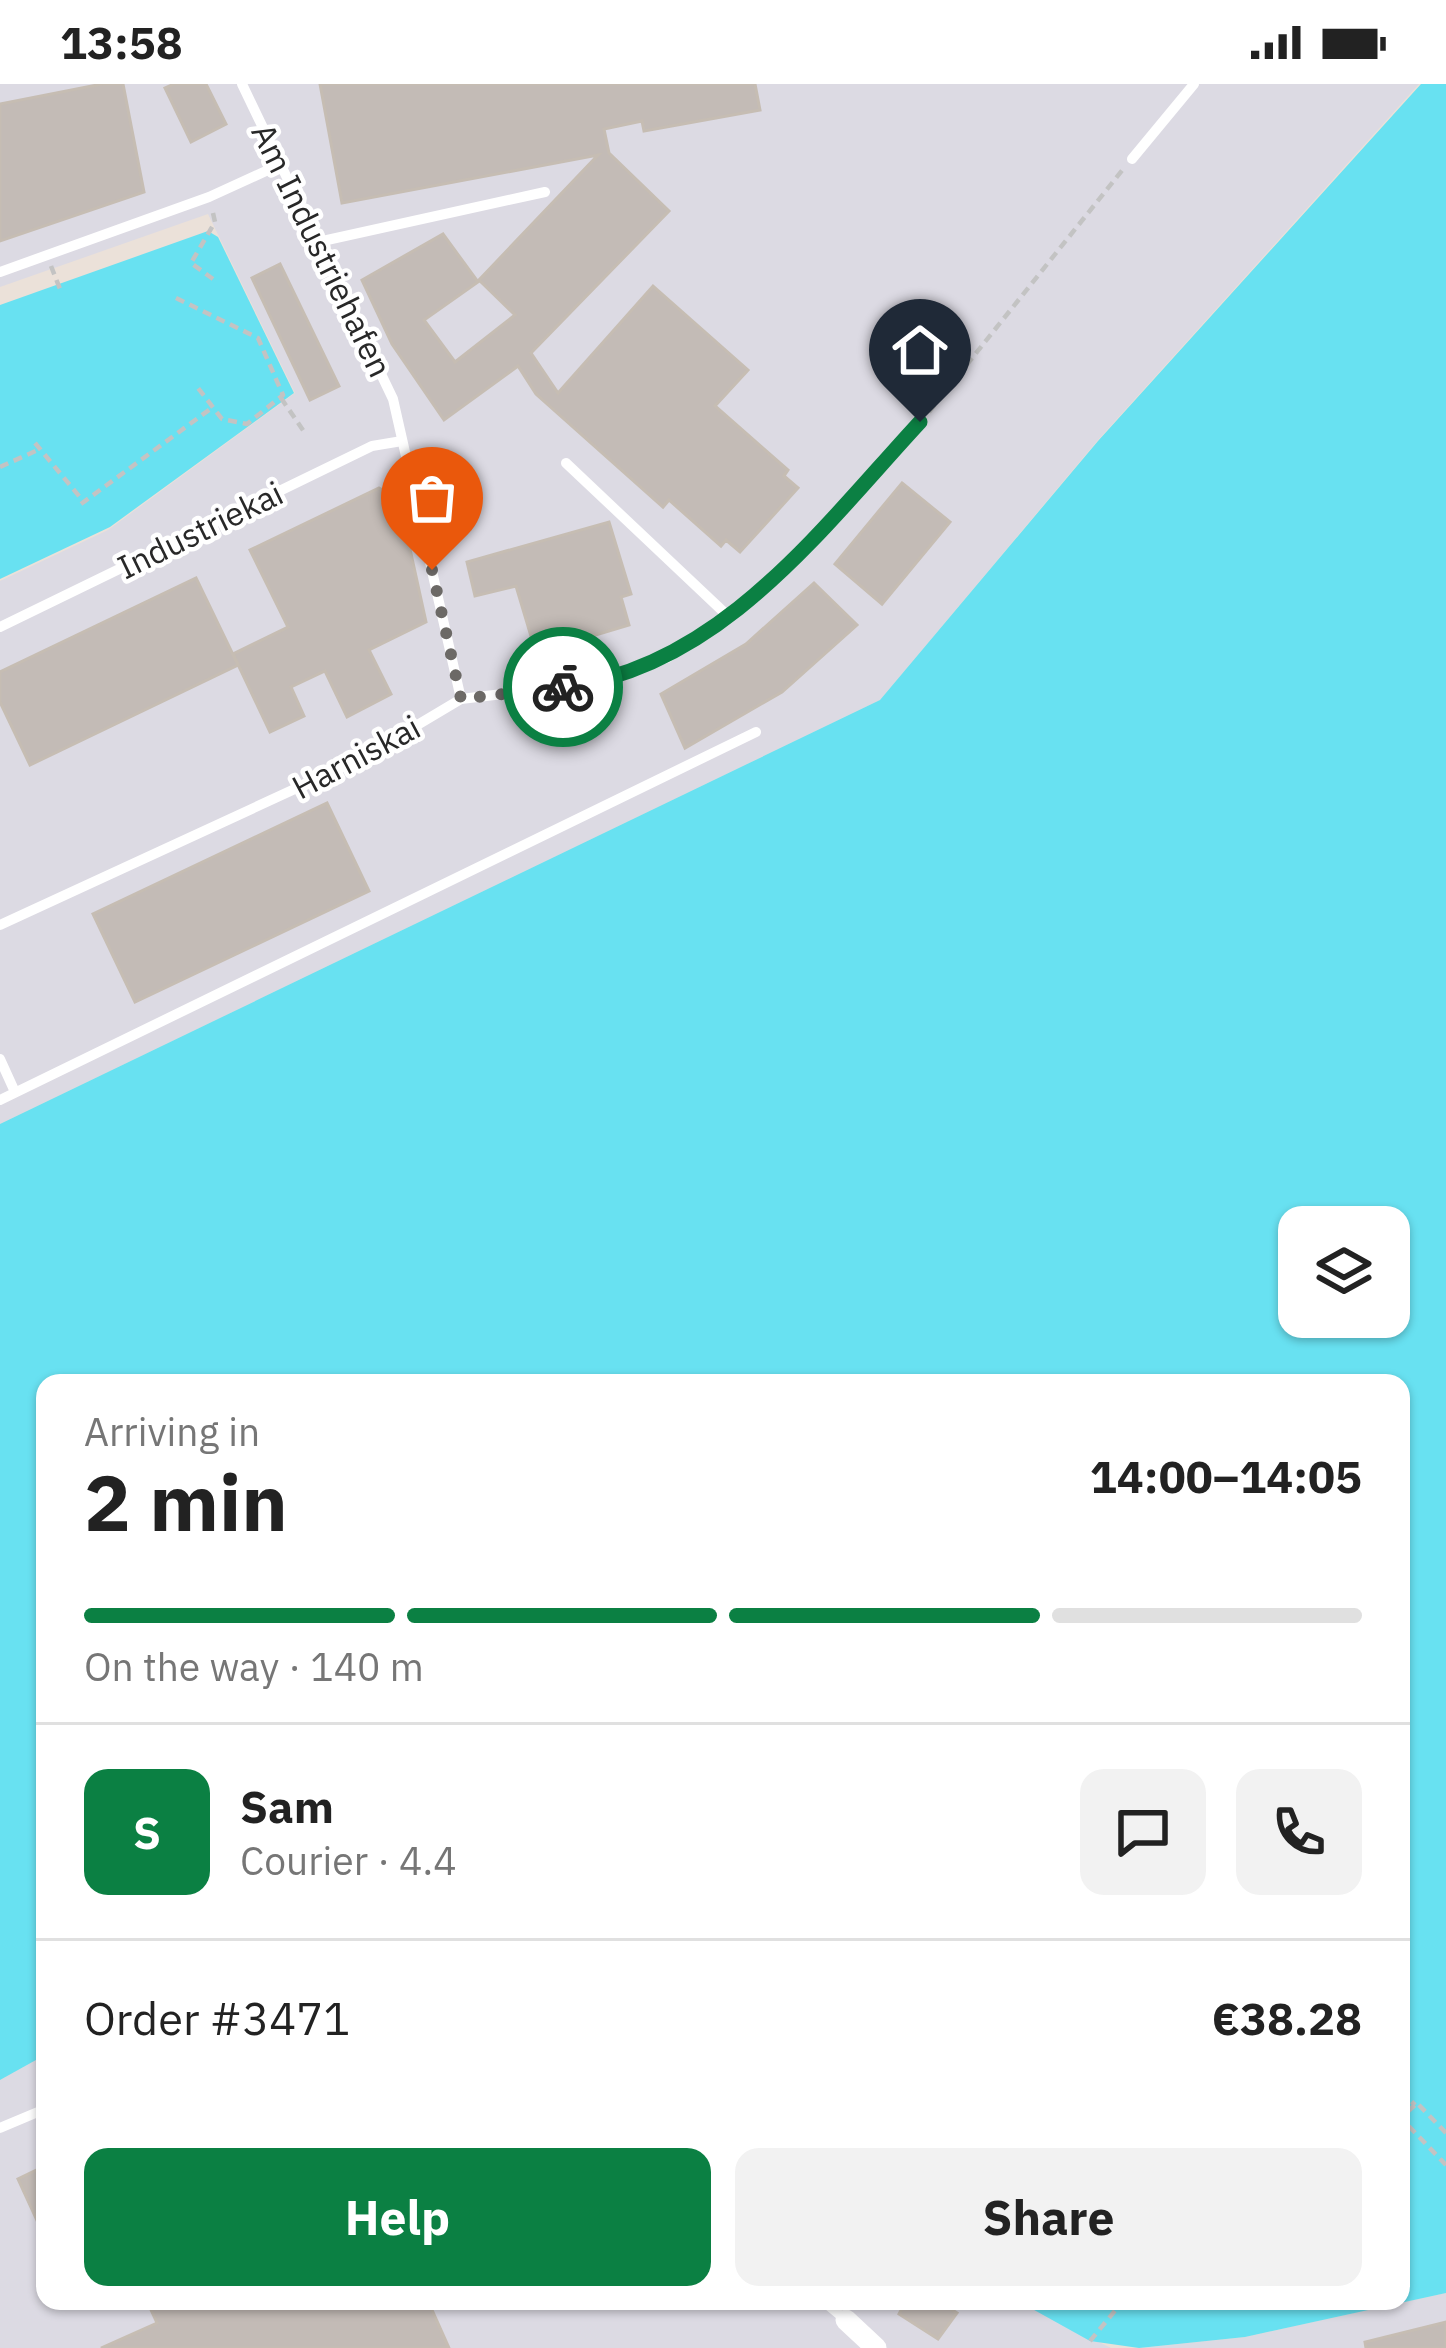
<!DOCTYPE html>
<html lang="en">
<head>
<meta charset="utf-8">
<style>
  body { margin:0; font-family:"IBM Plex Sans",sans-serif; background:#f2f2f2; color:#222; height:100vh; display:flex; flex-direction:column; font-size:45px; white-space:nowrap }
  * { box-sizing:border-box; margin:0 }
  p { font-size:39px; color:#767676 }
  .icon { flex:none; width:66px; height:66px; fill:none; stroke:currentColor; stroke-width:2; stroke-linecap:round; stroke-linejoin:round }
  .map { position:relative; flex:1; overflow:hidden }
  .side { position:absolute; left:36px; top:1290px; width:1374px; height:936px; display:flex; flex-direction:column; background:#fff; border-radius:24px; box-shadow:0 3px 9px #0004 }
  .side>* { flex:none }
  .buttons { position:absolute; left:1278px; top:1122px; display:grid; gap:24px }
  .buttons a { display:grid; place-items:center; width:132px; height:132px; border-radius:24px; background:#fff; box-shadow:0 3px 9px #0004; font-size:60px }
  .pin { position:absolute; display:grid; place-items:center; width:102px; height:102px; color:#fff; margin:-123px -51px; border-radius:50% 50% 50% 0; rotate:-45deg; box-shadow:0 0 12px #0007 }
  .pin .icon { rotate:45deg }
  .courier { position:absolute; display:grid; place-items:center; width:120px; height:120px; margin:-60px; border:9px solid #0b8043; border-radius:50%; background:#fff; color:#222; box-shadow:0 3px 15px #0007 }
  .headline em { font-style:normal; font-weight:700 }
  .headline div { display:flex; flex-direction:column-reverse }
  .headline { display:flex; align-items:center; justify-content:space-between; height:204px; padding:0 48px }
  h1 { font-size:78px; font-weight:700; line-height:90px }
  .bar { display:grid; grid-template-columns:repeat(4,1fr); gap:18px 12px; align-content:center; height:144px; padding:0 48px }
  .bar i { height:15px; border-radius:9px; background:#e0e0e0 }
  .bar .current { background:#0b8043 }
  .bar p { grid-column:span 4 }
  .line { display:flex; align-items:center; gap:30px; padding:0 48px; border-top:3px solid #e0e0e0 }
  .line div { flex:1 }
  .round { display:grid; place-items:center; flex:none; width:126px; height:126px; border-radius:24px; background:#f2f2f2 }
  .button { display:flex; gap:24px; margin-top:auto; padding:24px 48px }
  .button a { flex:1; height:138px; border-radius:24px; background:#0b8043; color:#fff; font-size:48px; font-weight:700; line-height:138px; text-align:center }
  .button a+a { background:#f2f2f2; color:#222 }
  .status { display:flex; justify-content:space-between; align-items:center; height:84px; padding:0 60px; background:#fff; direction:ltr }
  .status svg { height:33px; fill:currentColor }
  .map>svg:first-child { display:block }
  .industrial { fill:#dcdae3 }
  .water { fill:#68e1f1; fill-rule:evenodd }
  .building { fill:#c3bbb6; stroke:#c6bdb3; stroke-width:3 }
  .lines { fill:none; stroke-linecap:round; stroke-linejoin:round }
  .path { stroke:#c3c3c3; stroke-width:4.5; stroke-dasharray:9 6; stroke-linecap:butt }
  .lane { stroke:#fff; stroke-width:10 }
  .street { stroke:#fff; stroke-width:21 }
  .done { stroke:#6c6966; stroke-width:12; stroke-dasharray:0 21.6 }
  .route { stroke:#0b8043; stroke-width:15 }
  .labels { text-anchor:middle; stroke-width:9; stroke-linejoin:round; paint-order:stroke }
  .street-label { font-size:33px; fill:#282828; stroke:#fff }
</style>
</head>
<body>
<div class="status"><b>13:58</b><svg viewBox="0 0 49 12"><path d="M0 12V9h3v3zM5 12V6h3v6zM10 12V3h3v9zM15 12V0h3v12zM26 1h20v11H26zM47 4h2v5h-2z"/></svg></div>
<div class="map">
<svg width="1446" height="2264" viewBox="0 0 1446 2264">
  <rect width="100%" height="100%" fill="#ebe1d9"/>
  <g class="industrial">
    <polygon points="0,0 1419,0 1098,356 880,616 0,1040 0,497 108,446 295,309 208,130 0,203"/>
    <polygon points="45,1971 45,2217 1018,2217 1111,2264 0,2264 0,1996"/>
    <polygon points="1446,2209 1446,2264 1139,2264 1245,2253"/>
  </g>
  <g class="water">
    <path d="M1421,0H1446V2209L1245,2253L1139,2264L1090,2257L1018,2217H1401V1299H45V1971L0,1996V1040L880,616L1098,357ZM1299,1143H1389V1233H1299Z"/>
    <polygon points="208,147 218,153 294,309 110,443 0,495 0,221"/>
  </g>
  <g class="building">
    <polygon points="102,0 123,0 144,108 0,157 0,20"/>
    <polygon points="174,0 206,0 226,40 191,58 165,4"/>
    <polygon points="320,0 755,0 760,26 644,47 642,37 604,45 609,69 669,127 531,269 558,309 653,202 748,286 715,322 788,386 784,392 798,404 740,468 726,456 721,462 669,416 663,423 536,310 518,282 444,336 392,260 362,196 443,150 478,198 424,236 455,278 515,231 479,196 598,71 342,119"/>
    <polygon points="280,180 339,302 310,316 252,194"/>
    <polygon points="902,399 950,438 882,520 835,480"/>
    <polygon points="379,404 399,415 426,538 369,566 391,610 347,633 325,587 291,603 304,632 270,648 233,570 288,543 250,466"/>
    <polygon points="609,438 631,510 621,513 629,541 536,569 516,502 475,512 467,478"/>
    <polygon points="196,494 238,581 30,681 0,618 0,588"/>
    <polygon points="814,499 857,541 782,608 685,664 661,610 746,560"/>
    <polygon points="327,719 369,807 135,918 93,830"/>
    <polygon points="45,2082 45,2154 18,2095"/>
    <polygon points="147,2217 428,2217 449,2264 101,2264 157,2239"/>
    <polygon points="906,2217 938,2217 957,2229 938,2255 899,2230"/>
    <polygon points="1446,2238 1446,2264 1366,2264 1365,2258"/>
  </g>
  <g class="lines">
    <g class="path">
      <polyline points="51,182 60,205"/>
      <polyline points="213,195 191,179 215,138 213,129"/>
      <polyline points="176,214 258,254 283,311 247,340 222,335 195,300"/>
      <polyline points="281,314 305,349"/>
      <polyline points="929,328 1124,84"/>
      <polyline points="35,359 84,418"/>
      <polyline points="0,383 40,365"/>
      <polyline points="81,420 213,323"/>
      <polyline points="1401,2007 1415,2021"/>
      <polyline points="1446,2049 1417,2019 1401,2034 1446,2081"/>
      <polyline points="1351,2217 1354,2228"/>
      <polyline points="1090,2257 1123,2217"/>
    </g>
    <g class="lane">
      <polyline points="242,0 393,315 461,615"/>
      <polyline points="1132,75 1194,0"/>
      <polyline points="318,158 545,108"/>
      <polyline points="0,188 209,113 279,81"/>
      <polyline points="566,379 729,533"/>
      <polyline points="0,543 372,362 402,357"/>
      <polyline points="0,841 362,674 461,615 578,601 667,574 729,533 796,472 920,338"/>
      <polyline points="0,975 15,1008"/>
      <polyline points="0,1016 756,648"/>
      <polyline points="0,2044 45,2025"/>
      <polyline points="823,2217 846,2236"/>
    </g>
    <polyline class="street" points="846,2236 876,2264"/>
  </g>
  <g class="lines">
    <polyline class="done" points="432,486 461,615 563,603"/>
    <path class="route" d="M563,603C719,585 821,445 920,338"/>
  </g>
  <g class="labels">
    <g class="street-label">
      <text transform="translate(322 166) rotate(64)" y="12">Am Industriehafen</text>
      <text transform="translate(200 446) rotate(-26)" y="12">Industriekai</text>
      <text transform="translate(356 673) rotate(-28)" y="12">Harniskai</text>
    </g>
  </g>
</svg>
<div class="buttons">
<a><svg class="icon" aria-label="layers" viewBox="0 0 24 24"><path d="M12 4l9 5-9 5-9-5zM3 14l9 5 9-5"/></svg></a>
</div>
<div class="pin" style="left:432px;top:486px;background:#ea580c"><svg class="icon" aria-label="bag" viewBox="0 0 24 24"><path d="M5 8h14l-1 12H6zM9 8a3 3 0 0 1 6 0"/></svg></div>
<div class="pin" style="left:920px;top:338px;background:#1f2937"><svg class="icon" aria-label="home" viewBox="0 0 24 24"><path d="M3 11l9-7 9 7M6 9v11h12V9"/></svg></div>
<div class="courier" style="left:563px;top:603px"><svg class="icon" aria-label="bike" viewBox="0 0 24 24"><circle cx="6" cy="16" r="4"/><circle cx="18" cy="16" r="4"/><path d="M6 16l4-8h5l3 8M10 8l3 8H6M13 5h3"/></svg></div>
<section class="side">
<div class="headline"><div><h1>2 min</h1><p>Arriving in</p></div><em>14:00–14:05</em></div>
<div class="bar"><i class="current"></i><i class="current"></i><i class="current"></i><i></i><p>On the way · 140 m</p></div>
<div class="line" style="height:216px"><b class="round" style="background:#0b8043;color:#fff">S</b><div><b>Sam</b><p>Courier · 4.4</p></div><a class="round"><svg class="icon" aria-label="chat" viewBox="0 0 24 24"><path d="M4 5h16v11H9l-5 4z"/></svg></a><a class="round"><svg class="icon" aria-label="phone" viewBox="0 0 24 24"><path d="M5 4h4l2 5-3 2q2 4 5 5l2-3 5 2v4C11 20 4 13 5 4z"/></svg></a></div>
<div class="line" style="height:156px"><div>Order #3471</div><b>€38.28</b></div>
<div class="button"><a>Help</a><a>Share</a></div>
</section>
</div>
</body>
</html>
